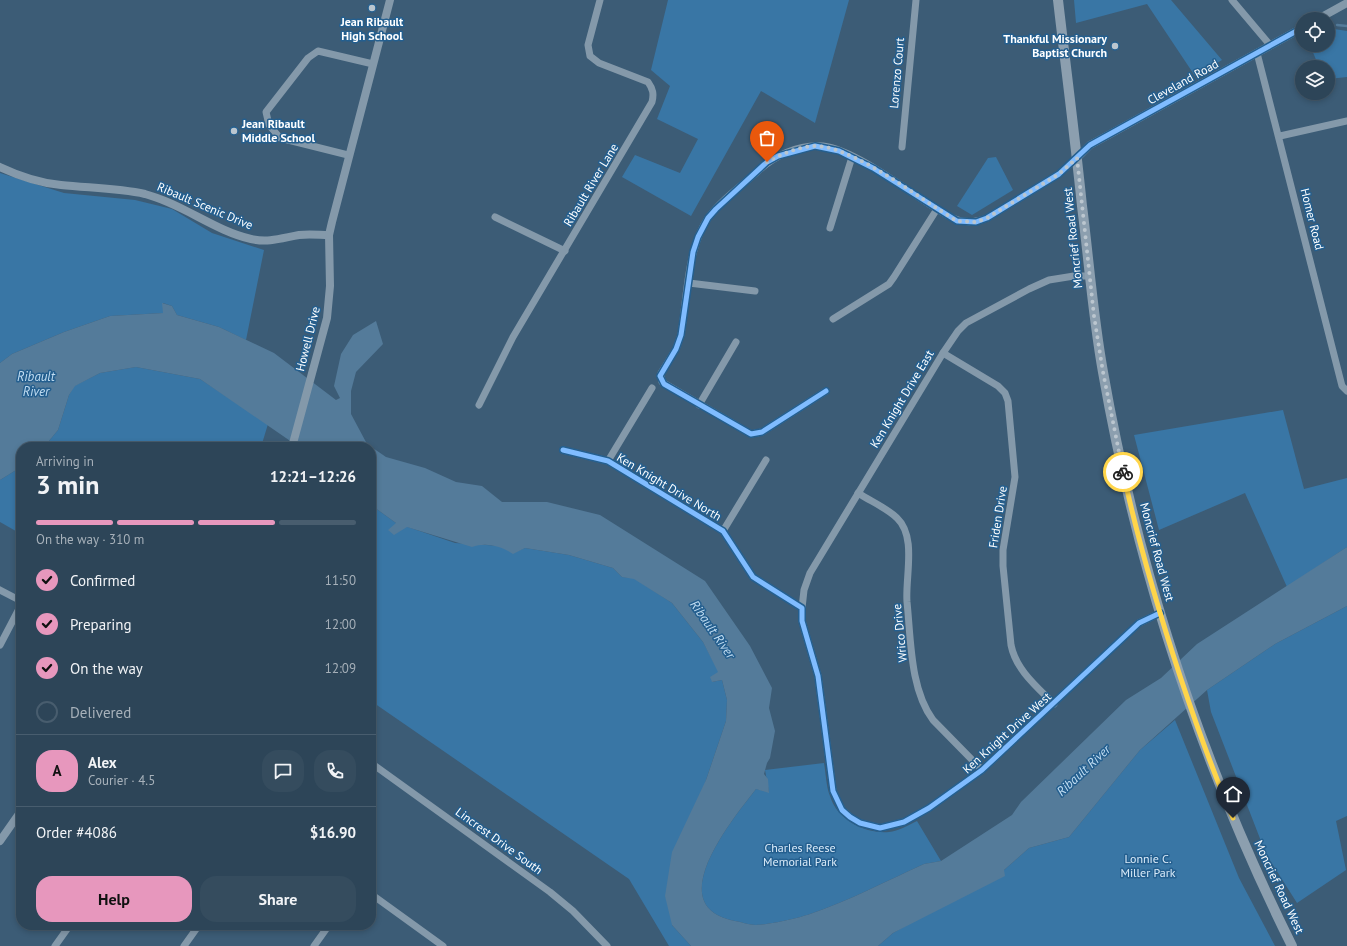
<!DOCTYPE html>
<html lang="en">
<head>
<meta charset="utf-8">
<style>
  body { margin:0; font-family:"PT Sans",sans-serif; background:#354c5e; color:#f1f3f6; height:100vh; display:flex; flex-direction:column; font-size:15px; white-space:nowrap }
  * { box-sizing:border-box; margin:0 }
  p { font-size:13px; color:#a7b1ba }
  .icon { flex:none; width:22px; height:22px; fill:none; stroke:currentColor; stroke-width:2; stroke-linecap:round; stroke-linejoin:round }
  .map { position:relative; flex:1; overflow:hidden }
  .drawer { position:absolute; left:16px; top:442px; width:360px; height:488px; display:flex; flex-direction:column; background:#2d4558; border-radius:16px; box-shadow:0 2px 6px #0003,0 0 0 1px #485d6e }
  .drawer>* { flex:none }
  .buttons { position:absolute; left:1295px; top:12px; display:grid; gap:8px }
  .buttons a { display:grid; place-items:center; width:40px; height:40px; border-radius:50%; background:#2d4558; box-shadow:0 2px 6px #0003,0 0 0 1px #485d6e; font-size:20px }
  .pin { position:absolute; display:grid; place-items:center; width:34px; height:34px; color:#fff; margin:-41px -17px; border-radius:50% 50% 50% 0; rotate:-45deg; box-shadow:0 0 4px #0007 }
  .pin .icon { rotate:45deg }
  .courier { position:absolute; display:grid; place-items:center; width:40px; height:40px; margin:-20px; border:3px solid #ffd54a; border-radius:50%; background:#fff; color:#222; box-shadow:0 1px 5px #0007 }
  .summary em { font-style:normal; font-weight:600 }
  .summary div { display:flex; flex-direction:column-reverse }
  .summary { display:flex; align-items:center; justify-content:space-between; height:68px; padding:0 20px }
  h1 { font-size:26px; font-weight:600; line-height:30px }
  .bar { display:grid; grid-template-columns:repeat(4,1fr); gap:6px 4px; align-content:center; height:48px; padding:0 20px }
  .bar i { height:5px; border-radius:3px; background:#485d6e }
  .bar .selected { background:#e797bd }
  .bar p { grid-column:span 4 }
  .line { display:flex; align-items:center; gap:10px; padding:0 20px; border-top:1px solid #485d6e }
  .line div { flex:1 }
  .round { display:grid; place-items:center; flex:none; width:42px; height:42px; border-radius:16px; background:#354c5e }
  ol { padding:0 20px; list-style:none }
  li { display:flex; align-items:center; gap:12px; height:44px }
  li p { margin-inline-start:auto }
  li .icon { padding:4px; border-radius:50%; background:#e797bd; color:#111; stroke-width:4 }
  li:last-child { color:#a7b1ba }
  li i { width:22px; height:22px; border:2px solid #485d6e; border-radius:50% }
  .cta { display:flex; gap:8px; margin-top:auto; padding:8px 20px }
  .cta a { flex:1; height:46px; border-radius:16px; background:#e797bd; color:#111; font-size:16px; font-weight:600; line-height:46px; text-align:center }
  .cta a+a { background:#354c5e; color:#f1f3f6 }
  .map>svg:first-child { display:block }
  .green { fill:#3976a5 }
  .water { fill:#547b9a }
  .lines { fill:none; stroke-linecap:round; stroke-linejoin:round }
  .stream { stroke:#547b9a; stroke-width:2.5 }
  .minor { stroke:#8499aa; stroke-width:7 }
  .tertiary { stroke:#8499aa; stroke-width:8 }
  .secondary { stroke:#8c9faf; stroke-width:10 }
  .cycleway-casing { stroke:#245f8f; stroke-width:8 }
  .cycleway { stroke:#80bcff; stroke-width:5 }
  .done { stroke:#bbc6cf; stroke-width:4; stroke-dasharray:0 7.2 }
  .route { stroke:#ffd54a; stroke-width:5 }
  .poi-dot { fill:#bbc6cf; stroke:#245f8f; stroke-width:1.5 }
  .labels { text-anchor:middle; stroke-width:3; stroke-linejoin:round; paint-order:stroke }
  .poi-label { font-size:12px; font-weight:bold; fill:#fff; stroke:#245f8f }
  .street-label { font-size:12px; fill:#fff; stroke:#245f8f }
  .park-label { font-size:12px; fill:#daebf9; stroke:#245f8f }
  .water-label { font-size:13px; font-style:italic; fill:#c1ddf2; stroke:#245f8f }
</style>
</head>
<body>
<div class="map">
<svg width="1347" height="946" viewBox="0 0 1347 946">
  <rect width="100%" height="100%" fill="#3c5c76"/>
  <g class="green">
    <polygon points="668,0 849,0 815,123 761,91 691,216 622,177 635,155 680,173 698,139 657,119 670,86 651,70"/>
    <polygon points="1074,0 1171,0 1222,60 1195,76 1147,4 1076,23"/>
    <polygon points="1328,28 1347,31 1347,77 1328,79 1328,67 1319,67 1310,45 1328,45"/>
    <polygon points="996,157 1013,190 972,215 957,206 988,158"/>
    <polygon points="0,173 64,193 135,200 172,209 212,233 264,250 246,340 219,327 177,315 172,306 163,303 163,313 110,316 64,332 12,354 0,363"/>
    <polygon points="136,367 200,379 268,424 261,447 44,447 58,430 69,395 74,386 100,373"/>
    <polygon points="1283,410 1304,489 1347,478 1347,547 1287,587 1245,493 1159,530 1134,435"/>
    <polygon points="21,467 21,534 0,522 0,480"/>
    <polygon points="371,505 396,523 455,543 502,546 513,553 525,548 569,555 613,568 622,577 634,578 672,603 703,642 719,672 712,682 722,680 727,700 726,721 706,780 672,925 691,946 669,946 629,879 371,701"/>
    <polygon points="1347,606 1347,816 1336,821 1346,870 1297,903 1266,854 1211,712 1207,690 1275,644"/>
    <polygon points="1175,720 1239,878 1275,946 878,946 893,933 1004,870 1029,848 1069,837 1140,750"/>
    <path d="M824,763C826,774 826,786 830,796C837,820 865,834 889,832C898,831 909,825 917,821L941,861L924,864C886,881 849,901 810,914C799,918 767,925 756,925C749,925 742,922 735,921C660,907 732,820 756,789L769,792L765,770Z"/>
  </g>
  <path class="water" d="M162,303L172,306L177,315L219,327L274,353L336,400L340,398L334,386L341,354L353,335L376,321L383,344L356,372L351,391V414L367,444L386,457L425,468L456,482L482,486L502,502H547L600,515L705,581L750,646L772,688L769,708L775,731L770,758L767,763L764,774L768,779L769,793L756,789C732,820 660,907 735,921C742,922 749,925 756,925C767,925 799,918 810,914C849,901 886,881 924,864L941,861L1012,815L1021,802L1126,700L1161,678L1197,644L1347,547V606L1275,644L1207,690L1140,750L1069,837L1029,848L1004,870L1005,876L893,933L878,946H691L672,925L665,896L672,852L706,780L726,721L727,700L722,680L712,682L710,677L718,672L703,642L672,603L634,579L622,577L613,568L569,555L525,548L513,554C501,546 486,542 472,547L407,527L394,535L388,530L396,523L371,505V447H299L200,379L136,367L100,373L75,386L69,395L58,430L44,447H21V467L0,480V363L12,354L64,332L110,316L163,313Z"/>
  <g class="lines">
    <polyline class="stream" points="1337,25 1347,26"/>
    <g class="minor">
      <polyline points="1232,0 1270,45"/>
      <polyline points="1257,53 1342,386 1347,391"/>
      <polyline points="1280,136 1347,121"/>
      <polyline points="902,147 916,0"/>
      <polyline points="348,155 280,138 269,125 266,112 308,58 318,51 373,64"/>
      <polyline points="495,217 565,251"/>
      <polyline points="830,228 852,157"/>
      <polyline points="689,283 755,291"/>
      <polyline points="833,319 889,284 894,277 937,209"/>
      <path d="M943,353L998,386L1005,393L1008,401L1015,477L1003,550V566L1011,645C1016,670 1037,687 1054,704"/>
      <path d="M826,391L762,432L751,434L662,382L661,373L676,349L681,335C687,298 687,249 708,218C721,200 741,186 757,172C774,156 798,144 823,146C854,150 899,185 926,202C948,216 961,228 987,218L1059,174L1077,158"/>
      <path d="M479,405L513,337L652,102C654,94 653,89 648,82L599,63L590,56L588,45L600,0"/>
      <polyline points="699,405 736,342"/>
      <polyline points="563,450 608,461 723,531 753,577 802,608 802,621 818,676 833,791 842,810 850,817 860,823 880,828 904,822 929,808 982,770 1139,623 1160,613"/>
      <polyline points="608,461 652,388"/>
      <path d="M858,493C870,501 887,508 897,518C917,537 905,577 907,602C911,640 910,689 933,720L982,770"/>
      <polyline points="723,531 766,460"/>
      <polyline points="0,590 21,601"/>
      <polyline points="802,608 804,590 810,573 943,353 958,331 966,323 1029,289 1049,280 1074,276 1089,276"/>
      <polyline points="0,645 21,605"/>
      <polyline points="371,763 550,892 573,911 607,946"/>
      <polyline points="371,894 443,946"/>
      <polyline points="55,946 70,925"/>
      <polyline points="184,946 199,925"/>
      <polyline points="314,946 329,925"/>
    </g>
    <g class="tertiary">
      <polyline points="1318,19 1347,3"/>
      <polyline points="1077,158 1090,145 1112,133 1302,28"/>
      <path d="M0,167C19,176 41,183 61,185C89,188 118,188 145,194C183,204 215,231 251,239C269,243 282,238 299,235C309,234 320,235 329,235"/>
      <polyline points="292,447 327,318 330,286 329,235 332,222 390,0"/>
      <polyline points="0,841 21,811"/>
    </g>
    <path class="secondary" d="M1058,0C1066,69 1075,137 1082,206C1089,261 1093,317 1103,372C1138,572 1202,765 1292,946"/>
    <g class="cycleway-casing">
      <g id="cycleway">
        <polyline points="826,391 762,432 751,434 664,384 660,376 676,349 681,335 693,252 698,237 708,218 716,209 767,162 778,156 815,146 839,151 873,168 957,221 976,222 987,218 1059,174 1090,145 1302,28"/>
        <polyline points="563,450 608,461 723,531 753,577 802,608 802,621 818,676 833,791 842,810 850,817 860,823 880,828 904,822 929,808 982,770 1139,623 1160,613"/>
      </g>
    </g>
    <use href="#cycleway" class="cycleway"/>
  </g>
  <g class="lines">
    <path class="done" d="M767,162C783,153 806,143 825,147C865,155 920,199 957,221L976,222L987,218L1059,174L1077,158L1094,316L1103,372L1123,472"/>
    <path class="route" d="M1123,472C1138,541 1158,609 1180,676C1196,724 1213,772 1233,818"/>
  </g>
  <g class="poi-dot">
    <circle cx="372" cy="8" r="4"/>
    <circle cx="1115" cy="46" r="4"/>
    <circle cx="234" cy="131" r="4"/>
  </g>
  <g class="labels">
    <g class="poi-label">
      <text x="372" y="26">Jean Ribault<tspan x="372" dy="14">High School</tspan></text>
      <text x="1107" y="43" text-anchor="end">Thankful Missionary<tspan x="1107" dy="14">Baptist Church</tspan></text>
      <text x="242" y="128" text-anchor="start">Jean Ribault<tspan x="242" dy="14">Middle School</tspan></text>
    </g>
    <g class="street-label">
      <text transform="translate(897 73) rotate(-85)" y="4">Lorenzo Court</text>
      <text transform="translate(1183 82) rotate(-29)" y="4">Cleveland Road</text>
      <text transform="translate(591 185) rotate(-59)" y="4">Ribault River Lane</text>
      <text transform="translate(205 206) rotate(23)" y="4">Ribault Scenic Drive</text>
      <text transform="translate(1312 219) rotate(76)" y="4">Homer Road</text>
      <text transform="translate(1073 238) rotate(-96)" y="4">Moncrief Road West</text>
      <text transform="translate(308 339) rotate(-76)" y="4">Howell Drive</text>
      <text transform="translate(902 399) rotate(-59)" y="4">Ken Knight Drive East</text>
      <text transform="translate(669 487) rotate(31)" y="4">Ken Knight Drive North</text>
      <text transform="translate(998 517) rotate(-81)" y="4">Friden Drive</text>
      <text transform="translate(1157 552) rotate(75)" y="4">Moncrief Road West</text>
      <text transform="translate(900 633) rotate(-96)" y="4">Wrico Drive</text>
      <text transform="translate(1007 733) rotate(-42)" y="4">Ken Knight Drive West</text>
      <text transform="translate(499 841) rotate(36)" y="4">Lincrest Drive South</text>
      <text transform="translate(1279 887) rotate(65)" y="4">Moncrief Road West</text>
    </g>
    <g class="park-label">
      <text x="800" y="852">Charles Reese<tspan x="800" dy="14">Memorial Park</tspan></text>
      <text x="1148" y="863">Lonnie C.<tspan x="1148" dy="14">Miller Park</tspan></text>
    </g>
    <g class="water-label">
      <text x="36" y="381">Ribault<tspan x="36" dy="15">River</tspan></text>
      <text transform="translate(713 629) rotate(55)" y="5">Ribault River</text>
      <text transform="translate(1083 770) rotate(-43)" y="5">Ribault River</text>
    </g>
  </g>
</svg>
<div class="buttons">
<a><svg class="icon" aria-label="locate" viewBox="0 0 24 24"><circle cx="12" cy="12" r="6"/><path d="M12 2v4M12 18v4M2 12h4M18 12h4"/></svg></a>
<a><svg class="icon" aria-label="layers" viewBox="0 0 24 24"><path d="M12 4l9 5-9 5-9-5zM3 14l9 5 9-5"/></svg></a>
</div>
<div class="pin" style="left:767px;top:162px;background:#ea580c"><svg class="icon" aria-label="bag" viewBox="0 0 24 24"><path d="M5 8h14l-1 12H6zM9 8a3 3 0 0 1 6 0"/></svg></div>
<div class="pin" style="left:1233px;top:818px;background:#1f2937"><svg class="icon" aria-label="home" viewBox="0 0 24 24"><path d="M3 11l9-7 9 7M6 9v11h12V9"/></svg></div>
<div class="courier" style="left:1123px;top:472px"><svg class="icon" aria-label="bike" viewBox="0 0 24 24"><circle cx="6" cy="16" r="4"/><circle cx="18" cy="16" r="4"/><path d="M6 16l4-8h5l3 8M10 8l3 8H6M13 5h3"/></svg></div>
<section class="drawer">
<div class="summary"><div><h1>3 min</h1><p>Arriving in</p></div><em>12:21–12:26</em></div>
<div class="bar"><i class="selected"></i><i class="selected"></i><i class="selected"></i><i></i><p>On the way · 310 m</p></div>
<ol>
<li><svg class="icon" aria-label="check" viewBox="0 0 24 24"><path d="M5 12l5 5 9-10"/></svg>Confirmed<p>11:50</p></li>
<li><svg class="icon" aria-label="check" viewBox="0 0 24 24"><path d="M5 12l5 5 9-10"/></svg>Preparing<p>12:00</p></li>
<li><svg class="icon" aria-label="check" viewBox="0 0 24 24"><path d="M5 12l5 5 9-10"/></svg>On the way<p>12:09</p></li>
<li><i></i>Delivered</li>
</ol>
<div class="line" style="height:72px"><b class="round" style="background:#e797bd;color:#111">A</b><div><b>Alex</b><p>Courier · 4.5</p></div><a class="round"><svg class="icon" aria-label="chat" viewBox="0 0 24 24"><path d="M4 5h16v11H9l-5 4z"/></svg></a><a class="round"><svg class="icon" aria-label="phone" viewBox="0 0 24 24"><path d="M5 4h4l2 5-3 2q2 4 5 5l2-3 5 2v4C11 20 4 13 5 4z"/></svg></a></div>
<div class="line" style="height:52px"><div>Order #4086</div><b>$16.90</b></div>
<div class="cta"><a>Help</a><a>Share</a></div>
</section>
</div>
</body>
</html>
